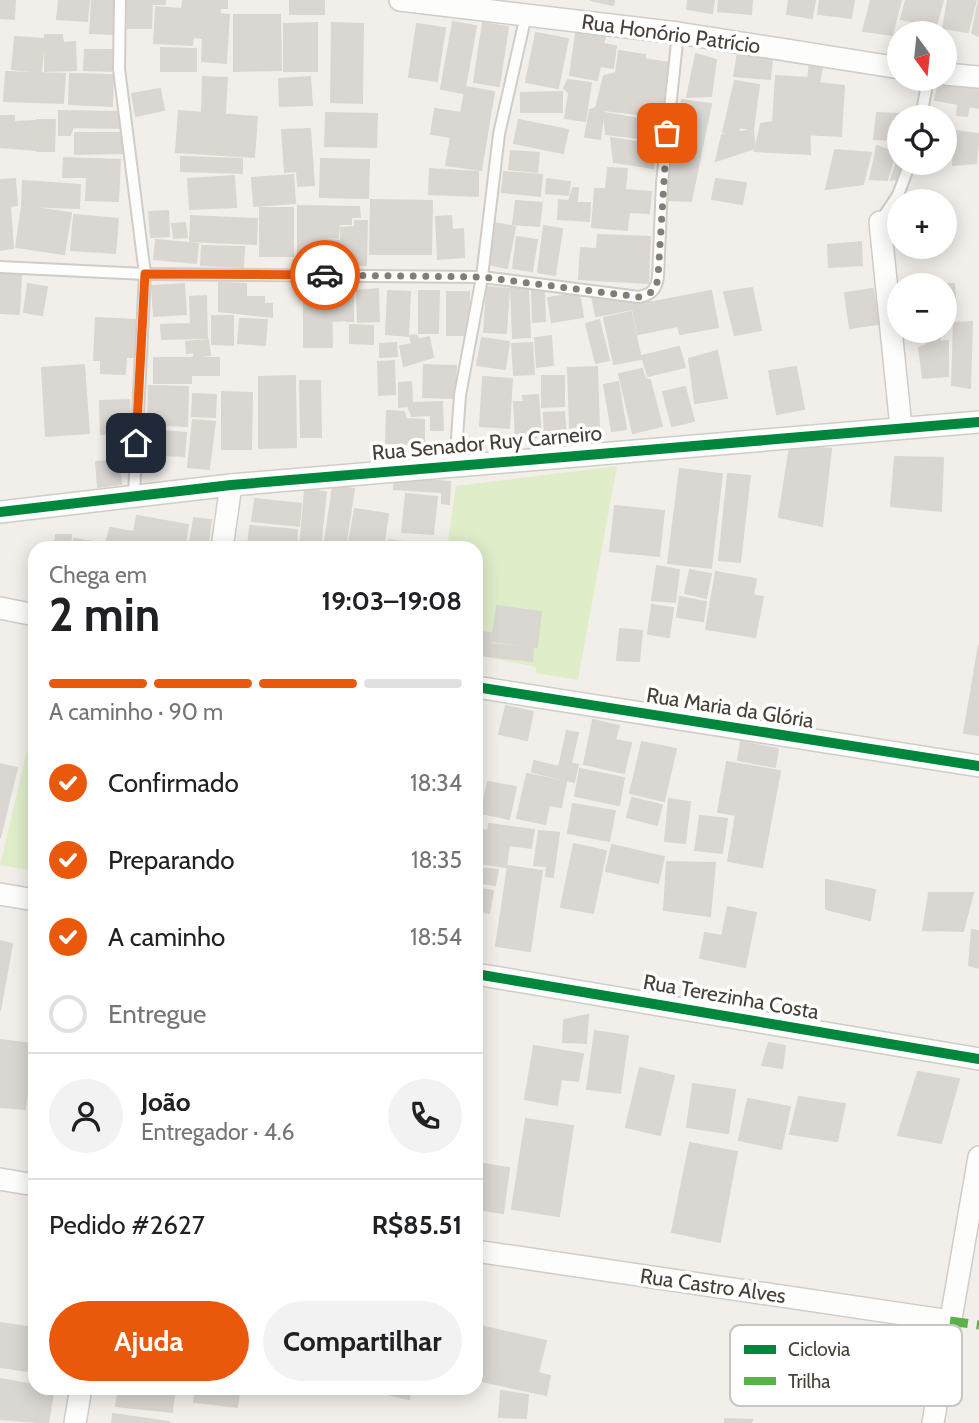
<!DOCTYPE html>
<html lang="pt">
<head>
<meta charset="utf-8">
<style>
  body { margin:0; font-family:Cabin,sans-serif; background:#f2f2f2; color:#202124; height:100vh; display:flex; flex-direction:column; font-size:26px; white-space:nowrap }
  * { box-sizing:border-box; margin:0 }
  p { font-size:23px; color:#757577 }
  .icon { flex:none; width:38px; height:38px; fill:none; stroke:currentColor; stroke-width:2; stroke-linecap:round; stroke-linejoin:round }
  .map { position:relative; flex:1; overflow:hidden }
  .details { position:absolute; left:28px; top:541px; width:455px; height:854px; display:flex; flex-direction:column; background:#fff; border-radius:21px; box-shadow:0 4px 18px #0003 }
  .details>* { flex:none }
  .needle { width:46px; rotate:165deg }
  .tools { position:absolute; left:887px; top:21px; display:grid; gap:14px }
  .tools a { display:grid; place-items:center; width:70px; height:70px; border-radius:50%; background:#fff; box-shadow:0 4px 18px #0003; font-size:35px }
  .pin { position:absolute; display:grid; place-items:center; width:60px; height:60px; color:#fff; margin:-30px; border-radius:14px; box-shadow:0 4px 10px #0006 }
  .courier { position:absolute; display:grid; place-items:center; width:70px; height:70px; margin:-35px; border:5px solid #ea580c; border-radius:50%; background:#fff; color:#222; box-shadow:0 2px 9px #0007 }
  .head em { font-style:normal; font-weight:700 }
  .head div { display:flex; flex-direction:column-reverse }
  .head { display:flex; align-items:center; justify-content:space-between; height:119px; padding:0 21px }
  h1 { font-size:46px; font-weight:700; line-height:52px }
  .bar { display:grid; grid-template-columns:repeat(4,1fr); gap:10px 7px; align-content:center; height:84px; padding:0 21px }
  .bar i { height:9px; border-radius:5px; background:#e0e0e0 }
  .bar .selected { background:#ea580c }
  .bar p { grid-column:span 4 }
  .line { display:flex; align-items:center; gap:18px; padding:0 21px; border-top:2px solid #e0e0e0 }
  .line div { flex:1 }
  .round { display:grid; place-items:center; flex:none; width:74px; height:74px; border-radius:37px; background:#f2f2f2 }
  ol { padding:0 21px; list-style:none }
  li { display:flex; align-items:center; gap:21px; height:77px }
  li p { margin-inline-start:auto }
  li .icon { padding:7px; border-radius:50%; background:#ea580c; color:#fff; stroke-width:4 }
  li:last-child { color:#757577 }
  li i { width:38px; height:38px; border:4px solid #e0e0e0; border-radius:50% }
  .action { display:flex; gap:14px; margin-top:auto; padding:14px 21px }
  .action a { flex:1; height:80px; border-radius:42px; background:#ea580c; color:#fff; font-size:28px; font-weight:700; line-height:80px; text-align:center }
  .action a+a { background:#f2f2f2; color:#202124 }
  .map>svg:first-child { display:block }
  .green { fill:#e0edc9 }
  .building { fill:#dad6d1; stroke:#dad6d0; stroke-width:2 }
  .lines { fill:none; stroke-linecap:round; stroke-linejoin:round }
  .service-casing { stroke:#d0cdc8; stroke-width:14 }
  .minor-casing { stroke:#d0cdc8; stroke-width:24 }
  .service { stroke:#fdfdfc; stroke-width:10 }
  .minor { stroke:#fdfdfc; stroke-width:21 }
  .quiet { stroke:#57b346; stroke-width:9; stroke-dasharray:18 9; stroke-linecap:butt }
  .cycleway-casing { stroke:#fff; stroke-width:15 }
  .cycleway { stroke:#00873e; stroke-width:10 }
  .done { stroke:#847d75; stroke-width:7; stroke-dasharray:0 12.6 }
  .route { stroke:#ea580c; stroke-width:9 }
  .labels { text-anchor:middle; stroke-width:7; stroke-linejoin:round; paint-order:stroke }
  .street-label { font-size:21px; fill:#484036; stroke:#fff }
  .key { fill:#fff; stroke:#c8c6c3; stroke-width:2 }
  .key-label { font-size:19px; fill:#484036 }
</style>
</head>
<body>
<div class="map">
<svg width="979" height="1423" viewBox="0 0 979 1423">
  <rect width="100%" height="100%" fill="#f2efea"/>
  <g class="green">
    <polygon points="617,466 578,680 536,673 536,667 476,655 476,548 447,548 456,486"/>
    <polygon points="35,749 35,871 0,865 27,751"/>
  </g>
  <g class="building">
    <polygon points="0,0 15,0 14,19 0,18"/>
    <polygon points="59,0 89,0 87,21 57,19"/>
    <polygon points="92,0 116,0 113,34 90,33"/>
    <polygon points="128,0 165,0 165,4 152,4 151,28 128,28"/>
    <polygon points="183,0 227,0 227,8 220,8 220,14 229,15 226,63 202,61 203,38 193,37 192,45 154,43 156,7 182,9"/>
    <rect x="290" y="0" width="34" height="14"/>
    <polygon points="590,0 614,0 613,5"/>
    <polygon points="688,0 714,0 712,13 687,9"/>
    <polygon points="719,0 752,0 751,14 718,11"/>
    <polygon points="789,0 815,0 812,18 787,14"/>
    <polygon points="820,0 854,0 851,18 818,14"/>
    <polygon points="871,0 901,0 892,35 863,31"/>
    <polygon points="906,0 943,0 936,26 901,19"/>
    <polygon points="948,0 976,0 968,32 943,28"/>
    <polygon points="979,0 979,36 972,33"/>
    <polygon points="234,15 280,15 281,70 234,71"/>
    <polygon points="453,22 476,26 464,93 441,89"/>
    <polygon points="317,23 317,71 284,71 284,24"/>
    <polygon points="332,23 363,24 362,103 331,102"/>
    <polygon points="483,23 508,27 499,86 474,82"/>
    <polygon points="417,24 445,28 437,81 409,77"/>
    <polygon points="536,33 568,39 558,88 526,82"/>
    <polygon points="576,33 605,37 603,44 616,46 613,68 600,66 597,80 570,75"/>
    <polygon points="45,35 62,35 63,43 75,42 76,70 45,71"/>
    <polygon points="15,37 44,39 41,72 12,69"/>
    <polygon points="161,48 196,49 196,71 161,71"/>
    <polygon points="85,50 112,50 111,71 84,70"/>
    <polygon points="619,51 645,55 636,114 604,110 600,139 585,137 590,110 596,108 604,76 616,73"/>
    <polygon points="738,53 772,59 770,79 734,76"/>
    <polygon points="696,54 716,60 711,96 687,97"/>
    <polygon points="644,59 671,63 662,116 636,110"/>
    <polygon points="810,61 823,63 819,83 844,86 841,136 803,134"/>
    <polygon points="6,72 65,74 63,103 4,101"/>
    <polygon points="70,74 113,75 112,106 69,104"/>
    <polygon points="776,76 808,78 810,154 755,151 761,124 773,122"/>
    <polygon points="203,77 227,78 225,113 202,112"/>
    <polygon points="310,77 312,105 280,106 279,79"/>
    <polygon points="568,80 591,83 585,121 565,118 569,93 564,88"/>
    <polygon points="735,81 759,85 753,130 740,127 737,133 723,132"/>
    <polygon points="939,82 979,86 979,108 969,106 967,116 957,115 958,104 935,100"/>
    <polygon points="466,87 494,92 481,170 446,165 451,137 431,134 435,109 461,113"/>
    <polygon points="160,89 164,110 136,116 132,94"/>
    <polygon points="562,92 562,112 521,112 521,93"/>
    <polygon points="682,100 711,104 691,201 666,200"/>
    <polygon points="59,111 119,112 119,128 73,127 70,135 59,135"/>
    <polygon points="179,111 257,117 254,157 176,152"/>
    <polygon points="326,113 377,114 376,147 325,146"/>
    <polygon points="604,113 659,122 656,140 606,134"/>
    <polygon points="877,113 918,115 918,117 900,117 900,140 874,139"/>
    <polygon points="0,116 14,116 14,122 35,121 35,150 0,147"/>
    <polygon points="37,120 55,120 54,151 37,151"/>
    <polygon points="519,120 568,130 563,153 514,143"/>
    <polygon points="310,129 314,185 298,186 297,171 285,172 282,130"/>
    <polygon points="753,130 755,148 716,161 722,135"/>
    <polygon points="955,131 979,134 976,163 953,165"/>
    <polygon points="75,133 123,133 123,153 75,154"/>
    <polygon points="611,138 656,145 653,168 614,162"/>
    <polygon points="877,146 895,153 887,180 870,179"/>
    <polygon points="835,150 871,153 863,184 826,189"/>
    <polygon points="511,151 539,153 537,172 509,169"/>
    <polygon points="900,152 900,163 909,163 902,178 891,180"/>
    <polygon points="181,157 242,159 242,173 181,171"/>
    <polygon points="64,158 120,160 118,201 86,200 87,177 63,177"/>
    <polygon points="321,159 369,160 368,198 320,197"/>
    <polygon points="608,168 627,169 625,190 651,192 649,213 629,212 627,230 592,227 595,189 606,189"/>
    <polygon points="430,169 478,172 478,196 429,194"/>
    <polygon points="504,172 542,175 540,196 502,192"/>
    <polygon points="293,175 295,203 254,206 252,178"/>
    <polygon points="234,176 236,207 190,209 188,179"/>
    <polygon points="15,179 17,205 10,206 13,248 0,250 0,180"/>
    <polygon points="547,179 570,182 568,195 546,193"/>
    <polygon points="716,179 746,183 742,204 712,199"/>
    <polygon points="23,181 80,185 79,208 22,206"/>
    <polygon points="573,188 578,188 577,203 590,203 589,221 558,219 559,200 569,201"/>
    <polygon points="371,200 432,201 431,254 370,254"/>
    <polygon points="516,201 542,203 539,226 513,224"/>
    <polygon points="22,206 71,213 64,254 16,247"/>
    <polygon points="298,206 359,207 360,217 351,217 351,224 339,224 338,238 328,237 327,262 298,262"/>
    <rect x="260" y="208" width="33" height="48"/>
    <polygon points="168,211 169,236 151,237 149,212"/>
    <polygon points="74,215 118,219 115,253 71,250"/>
    <polygon points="191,216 257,219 256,244 190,241"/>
    <polygon points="451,216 452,230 463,229 464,257 438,259 436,217"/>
    <polygon points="355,221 367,221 366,265 329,264 330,240 341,241 341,228 355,227"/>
    <polygon points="185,223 187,237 174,238 172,224"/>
    <polygon points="495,223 515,227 507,268 487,264"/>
    <polygon points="544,226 562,229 555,275 538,272"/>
    <polygon points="598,235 650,237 648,283 579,279 581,248 597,249"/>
    <polygon points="517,237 537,240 532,271 513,268"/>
    <polygon points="156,240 198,244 196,263 154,259"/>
    <polygon points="861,242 862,265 829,267 828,245"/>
    <polygon points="202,246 244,247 243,267 201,265"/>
    <polygon points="0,274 21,275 19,314 0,313"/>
    <polygon points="219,283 246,284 246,297 264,297 264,304 272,304 272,317 219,311"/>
    <polygon points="344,283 347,320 333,321 331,284"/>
    <polygon points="903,283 954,284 956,308 945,307 945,285 903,285"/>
    <polygon points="28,284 47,287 42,315 24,312"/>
    <polygon points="184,284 186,314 154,316 152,286"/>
    <polygon points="487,287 509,289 506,333 484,332"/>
    <polygon points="511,288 528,288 530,337 513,338"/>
    <polygon points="752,288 761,330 735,335 724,292"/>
    <rect x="347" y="289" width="6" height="32"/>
    <polygon points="378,289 379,321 358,322 357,291"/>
    <polygon points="873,289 878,324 850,328 845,293"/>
    <polygon points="388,291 410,292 408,336 386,334"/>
    <polygon points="419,291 439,291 438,333 419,333"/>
    <polygon points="532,291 544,291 545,321 533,322"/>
    <polygon points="711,291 718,327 680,334 678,326 638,334 633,309 596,316 592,296 654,302"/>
    <polygon points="447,292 469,292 468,335 447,335"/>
    <polygon points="579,293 583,317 552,322 548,298"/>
    <polygon points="206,296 207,338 162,339 161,325 191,324 190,297"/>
    <polygon points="304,298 331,298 332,347 304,347"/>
    <polygon points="631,312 641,359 614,364 604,318"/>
    <polygon points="212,316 233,316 233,345 212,344"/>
    <polygon points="96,318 137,320 135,357 126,357 125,374 101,373 101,360 94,360"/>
    <polygon points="240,319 267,320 265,345 238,343"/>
    <polygon points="599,320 609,360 596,363 586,324"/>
    <polygon points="972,322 970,388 952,385 954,323"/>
    <polygon points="350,325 373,326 373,344 350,343"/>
    <polygon points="924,331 940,331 940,342 948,341 948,376 923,378 919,348 927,345"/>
    <polygon points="416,335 419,340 429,337 433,357 404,366 400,346 412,344 410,336"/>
    <polygon points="551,336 553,365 537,367 535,338"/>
    <polygon points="482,338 509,342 505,369 477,365"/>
    <polygon points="208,340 210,355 194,357 194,352 187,353 186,342"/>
    <polygon points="396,343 397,356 380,357 380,344"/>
    <polygon points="532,343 534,374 514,375 512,344"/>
    <polygon points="679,347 685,367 648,376 642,356"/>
    <polygon points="717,351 727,398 695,403 689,359"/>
    <polygon points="154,358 219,358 219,375 191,375 191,383 154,383"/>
    <polygon points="394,361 395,394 379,395 378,362"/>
    <polygon points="84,365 89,433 46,436 42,368"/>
    <polygon points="424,365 456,366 454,398 423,397"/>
    <polygon points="597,367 599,427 570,428 568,368"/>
    <polygon points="796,367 804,409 777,414 769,371"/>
    <polygon points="642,369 645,379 650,380 662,426 633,433 619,374"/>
    <polygon points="295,376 296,447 259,448 259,377"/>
    <polygon points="542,376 564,376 564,406 542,407"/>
    <polygon points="483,377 512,379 509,428 480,426"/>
    <polygon points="300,381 320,381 321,437 301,437"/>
    <polygon points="411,382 412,403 442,402 443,430 431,430 431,415 412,416 408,406 399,407 399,383"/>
    <polygon points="618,382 626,429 612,431 604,385"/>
    <polygon points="149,386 188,387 187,426 148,424"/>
    <polygon points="685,387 694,421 672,426 663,392"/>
    <polygon points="222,392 252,393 251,449 222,449"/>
    <polygon points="193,394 216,395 215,417 192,416"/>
    <polygon points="538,395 541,437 516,439 514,402 524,402 523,396"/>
    <polygon points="129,400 132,465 120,466 119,433 101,434 100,401"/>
    <polygon points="387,411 404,412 406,419 424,420 424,444 386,443"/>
    <polygon points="564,412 566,439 545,440 544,413"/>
    <polygon points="193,420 215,422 209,469 188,467"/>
    <polygon points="163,431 186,433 184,456 162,455"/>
    <polygon points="790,446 831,449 822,526 779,517"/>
    <polygon points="895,457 943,458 941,511 891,506"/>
    <polygon points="118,460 121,484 98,487 96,462"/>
    <polygon points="680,469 722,474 711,568 668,563"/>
    <polygon points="728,474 750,476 740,562 719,560"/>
    <polygon points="395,478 450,482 449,504 442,503 442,492 394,489"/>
    <polygon points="333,486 354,489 345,548 324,548"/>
    <polygon points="305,490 326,492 320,548 300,548"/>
    <polygon points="406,494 437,497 433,534 402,532"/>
    <polygon points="255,499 301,504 299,526 252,521"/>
    <polygon points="615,506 664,511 659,556 610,551"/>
    <polygon points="355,509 388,514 383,548 348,548"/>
    <polygon points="137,516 188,525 184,548 127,548 128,544 107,540 110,528 134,532"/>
    <polygon points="194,518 211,520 207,548 189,548"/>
    <polygon points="250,526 297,530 296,548 248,548"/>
    <polygon points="56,535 71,535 70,548 55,548"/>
    <polygon points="74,539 123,546 123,548 72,548"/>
    <polygon points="389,540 438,547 387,548"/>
    <polygon points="657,566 679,570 675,602 652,600"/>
    <polygon points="690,570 711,574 706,598 685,593"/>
    <polygon points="716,572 756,579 753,595 763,597 755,637 706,629"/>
    <polygon points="680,597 706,602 703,621 677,617"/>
    <polygon points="652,605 673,608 669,637 648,634"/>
    <polygon points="497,606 541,612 537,647 492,641"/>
    <polygon points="620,629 642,631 639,661 617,660"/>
    <polygon points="483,632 491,633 490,644 533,648 532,661 480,655"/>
    <polygon points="979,645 979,735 964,733"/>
    <polygon points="506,706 533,712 527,740 499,734"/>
    <polygon points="593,720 619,726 615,740 631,743 624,773 584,764"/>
    <polygon points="567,731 578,733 571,763 578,765 574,782 532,772 534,761 559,767"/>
    <polygon points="642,742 676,749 664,801 630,793"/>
    <polygon points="741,742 778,749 775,767 738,760"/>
    <polygon points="727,762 780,771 762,867 728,861 736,815 718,812"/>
    <polygon points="0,764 17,768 0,838"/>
    <polygon points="580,769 624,778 619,805 575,796"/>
    <polygon points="527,774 566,782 561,807 549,805 545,824 517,818"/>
    <polygon points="488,782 516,787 509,819 481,813"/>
    <polygon points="632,798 662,805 657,825 627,817"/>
    <polygon points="669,799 690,802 685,843 665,841"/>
    <polygon points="573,804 615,811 609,841 568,833"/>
    <polygon points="700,816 727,819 722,853 695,850"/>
    <polygon points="489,824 534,830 531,848 509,845 506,867 477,863 481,830 488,831"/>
    <polygon points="539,831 559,833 553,877 546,876 547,866 534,865"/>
    <polygon points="574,844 606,851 593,913 561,907"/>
    <polygon points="612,845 664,857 658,883 606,871"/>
    <polygon points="667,862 715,863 710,916 664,910"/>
    <polygon points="508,866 542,871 530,951 496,946"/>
    <polygon points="479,868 498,870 495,885 477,882"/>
    <polygon points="826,880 875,890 870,920 826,909"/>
    <polygon points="476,888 493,891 489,913 480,911 477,927"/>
    <polygon points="929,893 973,893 963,931 923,930"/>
    <polygon points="728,907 756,913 745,967 700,958 705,933 722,936"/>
    <polygon points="972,930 979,931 979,968 969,965"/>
    <polygon points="0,941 12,944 0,1011"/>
    <polygon points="588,1015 586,1043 563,1042 564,1020"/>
    <polygon points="595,1031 628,1036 620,1093 587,1089"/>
    <polygon points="0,1040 34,1044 25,1109 0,1107"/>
    <polygon points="769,1043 785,1046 782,1068 762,1065"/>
    <polygon points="534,1046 583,1054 578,1081 561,1079 557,1105 525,1099"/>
    <polygon points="640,1068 674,1076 660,1135 626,1127"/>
    <polygon points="918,1072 959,1079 941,1143 898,1135"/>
    <polygon points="693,1084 735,1090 728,1133 687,1127"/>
    <polygon points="799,1097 845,1104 837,1141 790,1134"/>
    <polygon points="748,1099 790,1107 781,1149 739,1140"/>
    <polygon points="526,1119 573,1126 559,1216 512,1209"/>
    <polygon points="690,1143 737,1152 720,1242 672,1232"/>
    <polygon points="484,1164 509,1168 503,1213 477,1209"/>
    <polygon points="0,1323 35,1328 35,1372 0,1367"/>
    <polygon points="476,1325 546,1341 538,1373 550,1376 546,1395 477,1380"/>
    <polygon points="0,1379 35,1385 35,1388 54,1388 48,1423 0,1419"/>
    <polygon points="119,1388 175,1388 172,1412 116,1406"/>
    <polygon points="196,1388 240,1388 237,1407 194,1402"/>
    <polygon points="359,1388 411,1388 409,1399"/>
    <polygon points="501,1391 528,1395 526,1418 499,1417"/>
    <polygon points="113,1414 169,1422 168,1423 112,1423"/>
    <polygon points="725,1419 752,1420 751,1423 725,1423"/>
  </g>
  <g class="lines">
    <g class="service-casing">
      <g id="service">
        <polyline points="120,0 119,69 145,274 134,494"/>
        <polyline points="921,117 928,79"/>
        <polyline points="880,222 898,195 910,163"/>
        <path d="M0,267L145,274L482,277L639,297C652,294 656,290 658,277L662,183L678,33"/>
        <polyline points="455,466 460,395 482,277 499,134 526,15"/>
      </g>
    </g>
    <g class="minor-casing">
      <g id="minor">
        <polyline points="400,0 678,33 900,68"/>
        <polyline points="945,74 979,77"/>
        <polyline points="880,222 901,427"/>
        <polyline points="0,512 231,485 979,422"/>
        <polyline points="222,548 231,485"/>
        <polyline points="0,608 35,615"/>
        <polyline points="476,687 979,766"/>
        <polyline points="0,894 35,900"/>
        <polyline points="476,974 979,1059"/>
        <polyline points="0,1179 35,1185"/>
        <polyline points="476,1251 950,1321"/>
        <polyline points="75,1423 81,1388"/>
        <polyline points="933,1423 979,1157"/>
      </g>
    </g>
    <use href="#service" class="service"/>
    <use href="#minor" class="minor"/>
    <polyline class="quiet" points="950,1321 979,1325"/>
    <g class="cycleway-casing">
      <g id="cycleway">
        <polyline points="0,512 231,485 979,422"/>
        <polyline points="476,687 979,766"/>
        <polyline points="476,974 979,1059"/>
      </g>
    </g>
    <use href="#cycleway" class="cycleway"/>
  </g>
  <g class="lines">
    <path class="done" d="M325,275L482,277L639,297C652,294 656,290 658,277L667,133"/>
    <polyline class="route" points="136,443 145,274 325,275"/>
  </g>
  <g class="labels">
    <g class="street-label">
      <text transform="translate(671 34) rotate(8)" y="7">Rua Honório Patrício</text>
      <text transform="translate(487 443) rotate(-5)" y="7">Rua Senador Ruy Carneiro</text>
      <text transform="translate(730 708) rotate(9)" y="7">Rua Maria da Glória</text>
      <text transform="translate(731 997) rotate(10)" y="7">Rua Terezinha Costa</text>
      <text transform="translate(713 1286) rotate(8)" y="7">Rua Castro Alves</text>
    </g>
  </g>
  <rect x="730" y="1325" width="232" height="81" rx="10" class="key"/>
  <rect x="744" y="1345" width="32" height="9" fill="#00873e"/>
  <rect x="744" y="1377" width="32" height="8" fill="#57b346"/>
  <g class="key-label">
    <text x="788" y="1356">Ciclovia</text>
    <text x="788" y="1388">Trilha</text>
  </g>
</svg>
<div class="tools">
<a><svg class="needle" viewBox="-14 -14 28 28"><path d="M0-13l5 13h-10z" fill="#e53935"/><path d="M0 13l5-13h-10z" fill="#757577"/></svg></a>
<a><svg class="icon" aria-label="locate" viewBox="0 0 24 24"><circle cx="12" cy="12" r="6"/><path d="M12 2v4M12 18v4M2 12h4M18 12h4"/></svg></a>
<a>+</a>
<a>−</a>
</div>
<div class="pin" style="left:667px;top:133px;background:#ea580c"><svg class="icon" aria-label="bag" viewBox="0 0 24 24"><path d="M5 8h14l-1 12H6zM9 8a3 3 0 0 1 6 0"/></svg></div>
<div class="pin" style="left:136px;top:443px;background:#1f2937"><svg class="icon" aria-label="home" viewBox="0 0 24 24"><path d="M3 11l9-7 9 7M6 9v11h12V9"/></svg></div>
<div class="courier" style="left:325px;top:275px"><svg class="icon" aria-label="car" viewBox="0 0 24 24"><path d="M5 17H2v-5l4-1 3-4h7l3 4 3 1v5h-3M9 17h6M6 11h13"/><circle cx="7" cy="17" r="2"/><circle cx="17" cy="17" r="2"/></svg></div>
<section class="details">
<div class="head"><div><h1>2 min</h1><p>Chega em</p></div><em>19:03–19:08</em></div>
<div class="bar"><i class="selected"></i><i class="selected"></i><i class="selected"></i><i></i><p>A caminho · 90 m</p></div>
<ol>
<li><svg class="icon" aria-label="check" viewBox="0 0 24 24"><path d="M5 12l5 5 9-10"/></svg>Confirmado<p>18:34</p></li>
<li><svg class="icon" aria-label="check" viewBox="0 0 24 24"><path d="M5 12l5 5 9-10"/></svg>Preparando<p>18:35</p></li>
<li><svg class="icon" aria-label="check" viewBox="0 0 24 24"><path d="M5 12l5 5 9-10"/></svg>A caminho<p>18:54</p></li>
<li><i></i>Entregue</li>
</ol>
<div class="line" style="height:126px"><a class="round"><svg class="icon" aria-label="person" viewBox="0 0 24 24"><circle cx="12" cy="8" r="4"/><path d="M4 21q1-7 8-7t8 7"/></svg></a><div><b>João</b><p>Entregador · 4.6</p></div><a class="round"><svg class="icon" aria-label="phone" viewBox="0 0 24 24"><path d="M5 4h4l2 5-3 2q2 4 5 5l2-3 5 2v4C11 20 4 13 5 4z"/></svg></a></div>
<div class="line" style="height:91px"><div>Pedido #2627</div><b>R$85.51</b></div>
<div class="action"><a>Ajuda</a><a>Compartilhar</a></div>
</section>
</div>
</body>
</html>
